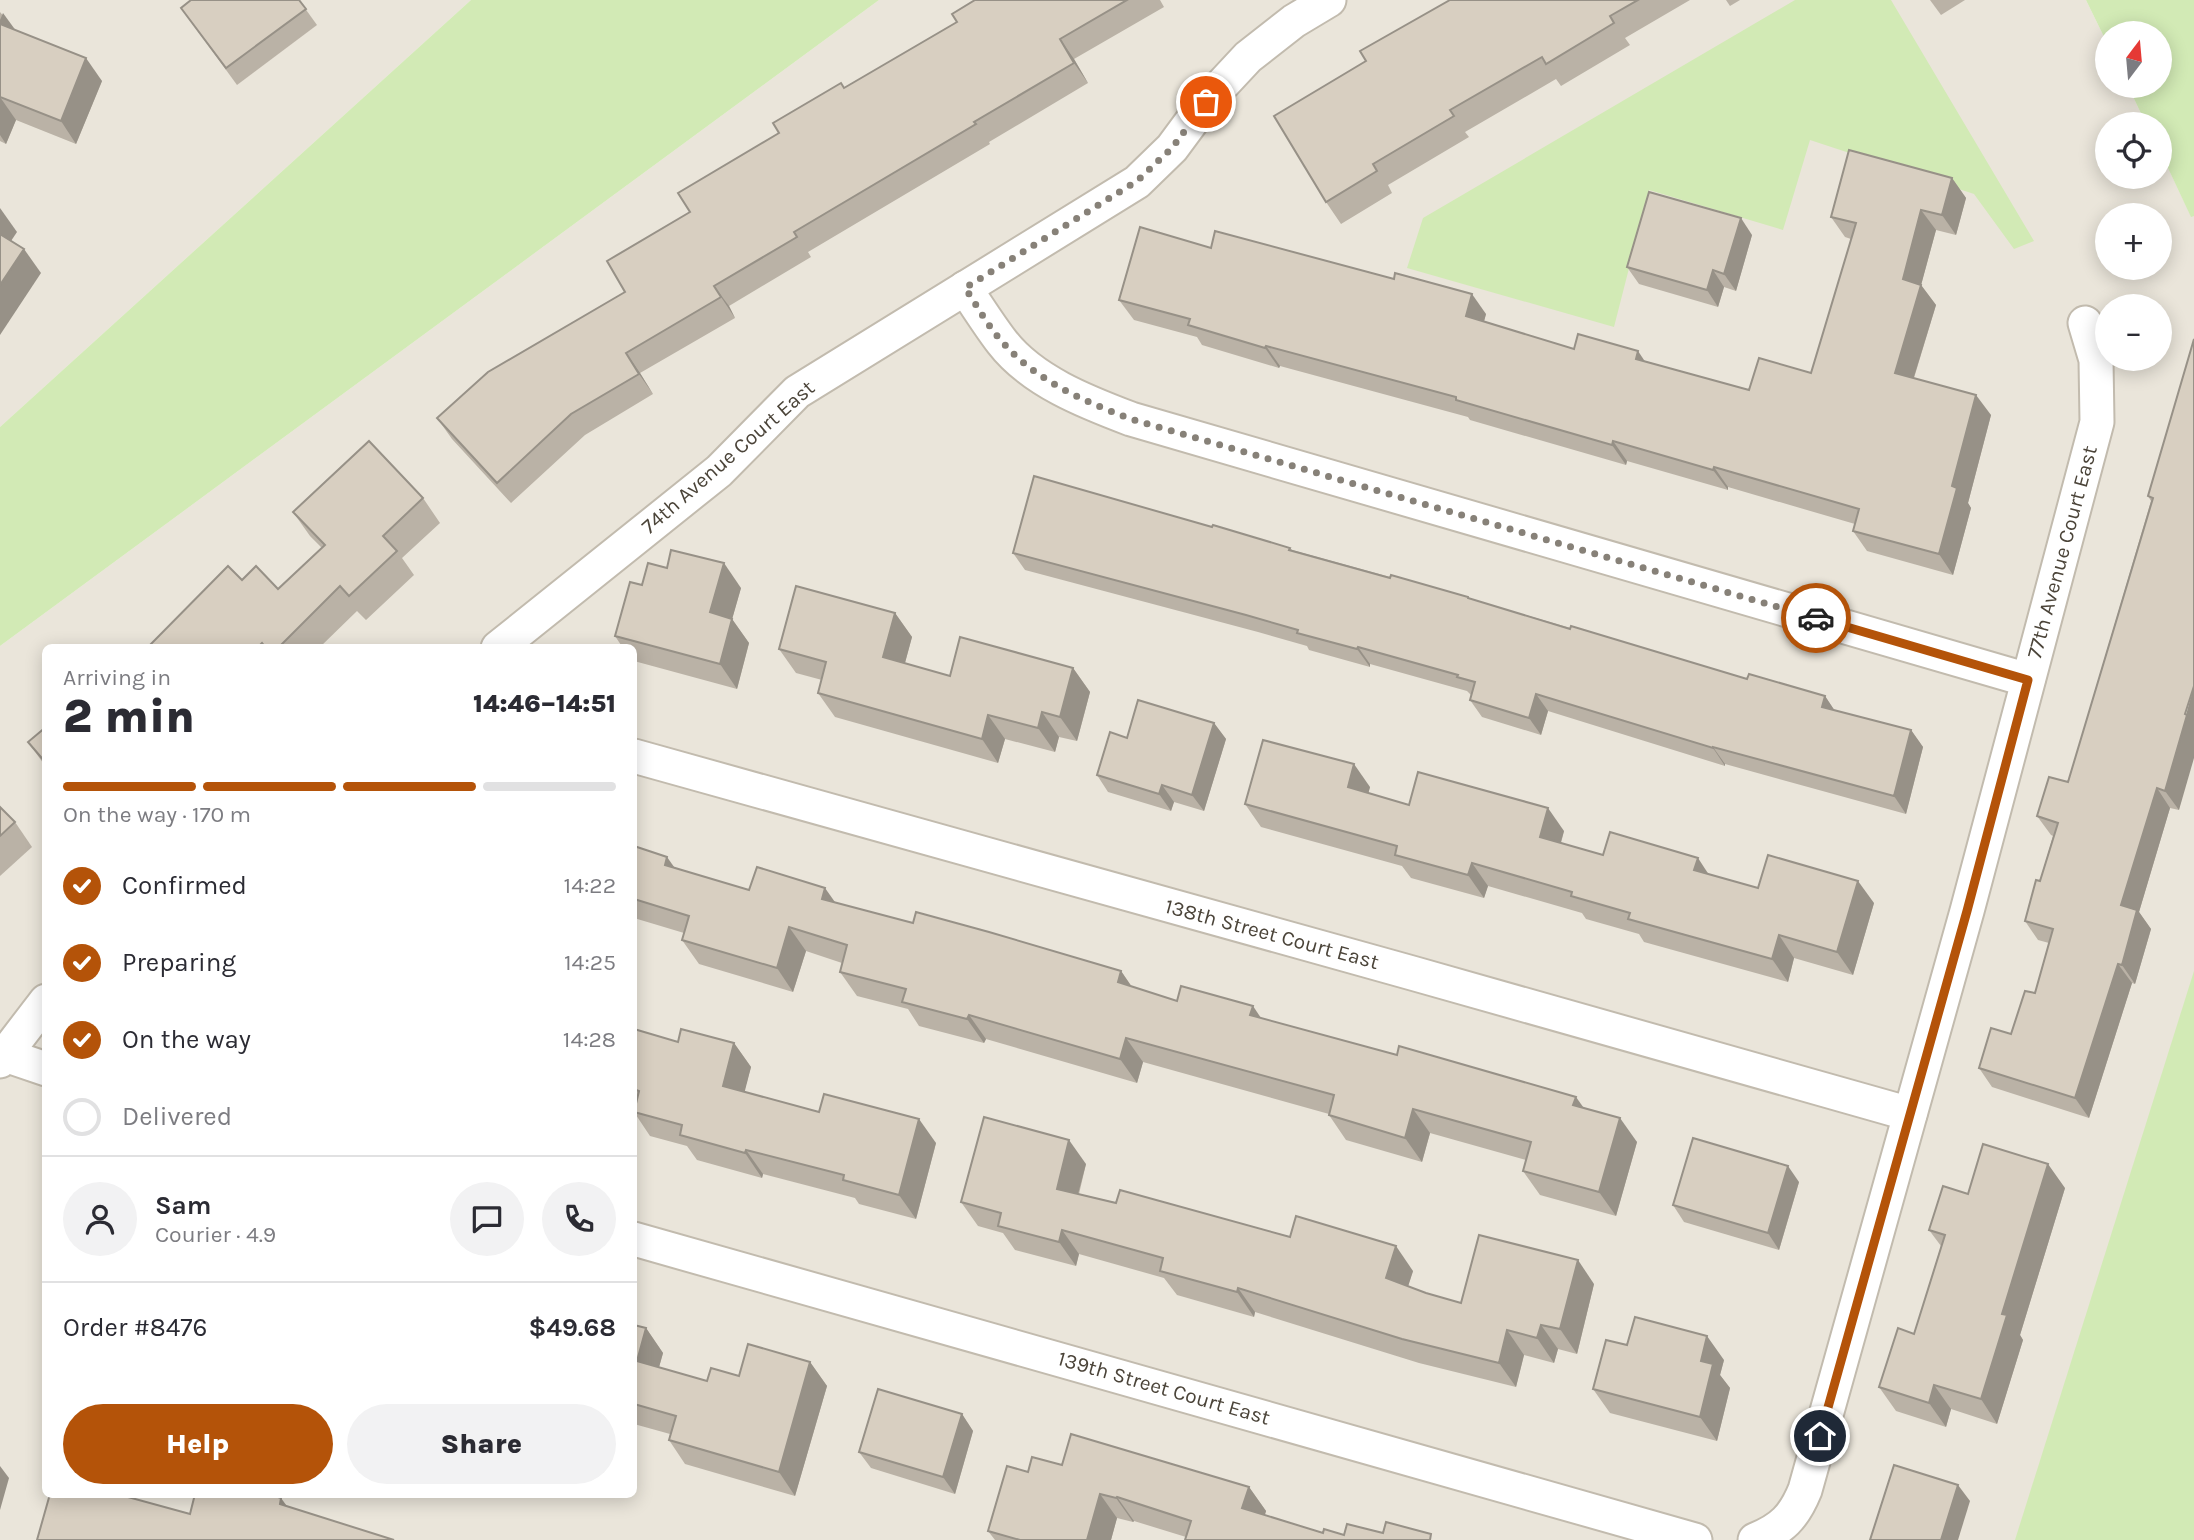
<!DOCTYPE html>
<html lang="en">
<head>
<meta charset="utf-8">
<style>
  body { margin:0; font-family:Karla,sans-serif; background:#f2f2f3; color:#2b2b33; height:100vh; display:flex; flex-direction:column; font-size:26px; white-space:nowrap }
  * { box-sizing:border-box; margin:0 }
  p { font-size:23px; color:#7c7c81 }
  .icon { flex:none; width:38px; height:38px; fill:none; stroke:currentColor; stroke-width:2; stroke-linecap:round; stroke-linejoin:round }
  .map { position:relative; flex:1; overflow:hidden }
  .details { position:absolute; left:42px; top:644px; width:595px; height:854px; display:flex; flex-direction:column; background:#fff; border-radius:10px; box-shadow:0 4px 18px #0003 }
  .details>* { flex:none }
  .needle { width:46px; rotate:16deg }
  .tools { position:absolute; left:2095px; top:21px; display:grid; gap:14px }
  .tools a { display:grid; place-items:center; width:77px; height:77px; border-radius:50%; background:#fff; box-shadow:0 4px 18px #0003; font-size:35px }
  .pin { position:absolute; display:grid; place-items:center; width:60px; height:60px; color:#fff; margin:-30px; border:4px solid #fff; border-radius:50%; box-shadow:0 2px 7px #0007 }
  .courier { position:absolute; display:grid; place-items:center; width:70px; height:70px; margin:-35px; border:5px solid #b45309; border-radius:50%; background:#fff; color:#222; box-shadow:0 2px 9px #0007 }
  .headline em { font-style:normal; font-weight:800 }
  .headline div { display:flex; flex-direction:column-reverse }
  .headline { display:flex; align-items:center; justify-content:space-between; height:119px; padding:0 21px }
  h1 { font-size:46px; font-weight:800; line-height:52px }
  .bar { display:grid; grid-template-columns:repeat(4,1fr); gap:10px 7px; align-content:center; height:84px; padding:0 21px }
  .bar i { height:9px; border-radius:5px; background:#e1e1e2 }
  .bar .active { background:#b45309 }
  .bar p { grid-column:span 4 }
  .line { display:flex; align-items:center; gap:18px; padding:0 21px; border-top:2px solid #e1e1e2 }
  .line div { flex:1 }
  .round { display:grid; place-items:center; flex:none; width:74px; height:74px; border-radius:37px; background:#f2f2f3 }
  ol { padding:0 21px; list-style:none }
  li { display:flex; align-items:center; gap:21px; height:77px }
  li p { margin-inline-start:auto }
  li .icon { padding:7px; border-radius:50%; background:#b45309; color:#fff; stroke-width:4 }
  li:last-child { color:#7c7c81 }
  li i { width:38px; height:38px; border:4px solid #e1e1e2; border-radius:50% }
  .button { display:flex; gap:14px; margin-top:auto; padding:14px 21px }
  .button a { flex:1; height:80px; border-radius:42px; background:#b45309; color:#fff; font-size:28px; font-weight:800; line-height:80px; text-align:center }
  .button a+a { background:#f2f2f3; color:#2b2b33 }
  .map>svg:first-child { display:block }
  .residential { fill:#eae5da; fill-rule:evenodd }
  .green { fill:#d2eab5 }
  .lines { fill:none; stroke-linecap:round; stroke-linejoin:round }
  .street-casing { stroke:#c2bbae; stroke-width:37 }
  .street { stroke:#fff; stroke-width:33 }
  .wall { fill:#bab2a6 }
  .shaded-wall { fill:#979187 }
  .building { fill:#d8cfc1; stroke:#979187; stroke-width:2 }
  .done { stroke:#878178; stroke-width:7; stroke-dasharray:0 12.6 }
  .route { stroke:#b45309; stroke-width:9 }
  .labels { text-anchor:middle; stroke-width:6; stroke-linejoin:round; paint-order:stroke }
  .street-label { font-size:21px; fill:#4b4439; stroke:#fff }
</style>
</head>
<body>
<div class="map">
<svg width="2194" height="1540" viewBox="0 0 2194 1540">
  <rect width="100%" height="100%" fill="#f6f3ec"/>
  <g class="residential">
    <polygon points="0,0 471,0 0,427"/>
    <path d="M879,0H2086L2107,43V86H2128L2146,124H2107V177H2160V151L2191,216H2194V1540H0V646ZM2107,215H2160V268H2107ZM2107,306H2160V359H2107ZM46,648H634V1494H46Z"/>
  </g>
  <g class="green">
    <polygon points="471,0 879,0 0,646 0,427"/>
    <polygon points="1795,0 1891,0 2034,241 2014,249 1974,194 1810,140 1783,230 1649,190 1614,327 1407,268 1423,218"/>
    <polygon points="2086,0 2194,0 2194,216 2191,217 2160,151 2160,124 2146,124 2128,86 2160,86 2160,33 2107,33 2107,43"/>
    <polygon points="2194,971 2194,1540 2015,1540"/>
  </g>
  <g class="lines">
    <g class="street-casing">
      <g id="street">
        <path d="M965,288C977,306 989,325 1002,342C1032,381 1086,402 1131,419L2028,680"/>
        <polyline points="498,648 719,471 797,392 1137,182 1172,148 1206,102 1248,57 1294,21 1329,0"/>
        <polyline points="634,756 1412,973 1910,1114"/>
        <polyline points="5,1055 46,1069"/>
        <polyline points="0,1061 46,1001"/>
        <polyline points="634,1239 1695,1540"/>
        <path d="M1755,1540C1782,1529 1794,1517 1805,1490L1967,911L2097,422L2096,360L2085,323"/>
      </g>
    </g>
    <use href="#street" class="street"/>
  </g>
  <g class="wall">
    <polygon points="299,0 317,25 237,85 181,8"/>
    <polygon points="975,0 1160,0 1164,7 1074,59 1088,83 989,142 990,144 808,252 811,257 729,306 735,318 640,373 653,394 585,435 511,503 452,439 437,418 625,292 690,212 779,133 845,88 957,22"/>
    <polygon points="1450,0 1690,0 1625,38 1630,45 1561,86 1556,79 1465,132 1469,137 1388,185 1392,193 1341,224 1326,202 1366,61"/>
    <polygon points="1726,0 1740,0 1730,6"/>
    <polygon points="1930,0 1965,0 1941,15"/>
    <polygon points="0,12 15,30 102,81 76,144 16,120 6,144 0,141"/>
    <polygon points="1952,178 1966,198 1956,235 1936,230 1921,285 1936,305 1914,378 1991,415 1968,503 1971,508 1953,575 1867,551 1853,531 1855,524 1728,487 1728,490 1627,461 1626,465 1470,420 1468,417 1280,366 1279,368 1202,345 1197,337 1134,320 1119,300 1211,248 1486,314 1484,321 1574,349 1645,361 1749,390 1811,373 1851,239 1845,237 1831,217"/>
    <polygon points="1752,235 1736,291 1724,287 1718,307 1639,284 1627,267"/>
    <polygon points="2194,339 2179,810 2170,808 2139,912 2151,929 2135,984 2132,983 2089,1118 1992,1087 1979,1068 2011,1034 2035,993 2049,943 2038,940 2025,921 2040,881 2053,836 2051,835 2037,816 2068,782 2151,501 2148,496"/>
    <polygon points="423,498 440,523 402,558 414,575 366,620 357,611 319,648 147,648 278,589 322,548 310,536 293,512"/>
    <polygon points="1212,527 1290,548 1292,550 1470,599 1747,679 1825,696 1834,710 1911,730 1923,747 1906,814 1725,764 1725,766 1548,711 1541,735 1482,717 1470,700 1471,695 1467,691 1370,664 1370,667 1309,650 1307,646 1258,632 1025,570 1013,553"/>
    <polygon points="642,585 741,588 732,619 749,643 737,689 634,661 634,648 623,648 615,636"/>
    <polygon points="895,613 912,637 905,663 950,676 1073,668 1090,692 1077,741 1059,737 1055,752 1005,739 998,763 835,717 818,693 822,680 796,673 779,649"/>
    <polygon points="1214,723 1226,739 1204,811 1174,802 1171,811 1108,792 1097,775 1127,738"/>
    <polygon points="46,727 46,767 28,742"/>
    <polygon points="1370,787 1368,793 1409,805 1564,831 1561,843 1603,855 1709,874 1758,888 1874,903 1853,975 1794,958 1788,982 1644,942 1639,934 1586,919 1582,913 1488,886 1484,898 1411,878 1402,866 1261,827 1245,804"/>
    <polygon points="0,807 15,822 32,847 0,876"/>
    <polygon points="634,846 675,868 749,890 836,903 913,923 1121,971 1132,987 1177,1001 1262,1019 1584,1108 1637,1142 1616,1216 1540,1195 1523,1171 1526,1160 1430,1133 1422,1162 1346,1140 1329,1115 1329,1114 1143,1062 1137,1083 986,1039 984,1043 919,1026 908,1009 857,996 840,972 842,963 806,951 793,992 699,964 682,940 684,933 634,918"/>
    <polygon points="634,1015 637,1019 634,1029 678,1042 734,1043 751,1067 744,1092 936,1143 916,1219 859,1204 855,1198 763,1174 762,1178 697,1160 687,1146 650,1136 634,1112"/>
    <polygon points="1086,1164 1079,1194 1413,1271 1408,1286 1426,1293 1461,1303 1594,1284 1577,1354 1558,1349 1554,1363 1524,1355 1516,1387 1419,1363 1255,1312 1254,1317 1177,1295 1164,1278 1079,1254 1076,1266 1015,1250 1003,1233 978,1226 961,1202"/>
    <polygon points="1799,1182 1779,1250 1684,1222 1673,1205"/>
    <polygon points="2065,1188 2020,1335 2023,1340 1997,1424 1951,1409 1946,1427 1896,1411 1879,1387 1914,1334 1941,1246 1929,1230 1968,1194"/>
    <polygon points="634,1325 646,1328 663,1353 659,1367 707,1381 739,1376 810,1362 827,1386 795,1496 685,1464 669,1440 670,1434 634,1424"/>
    <polygon points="1724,1360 1720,1375 1730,1388 1717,1441 1610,1413 1593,1389"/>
    <polygon points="962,1414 973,1431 955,1494 871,1468 859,1452"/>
    <polygon points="1062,1465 1249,1487 1266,1511 1265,1515 1323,1533 1344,1535 1383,1533 1431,1534 1186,1537 1134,1521 1133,1522 1117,1518 1111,1540 995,1540 988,1531 1028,1472"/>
  </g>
  <g class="shaded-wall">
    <polygon points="3,13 19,35 0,25 0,20"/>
    <polygon points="1060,39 1074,59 1088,83 1074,63"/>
    <polygon points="86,58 102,81 76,144 61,121"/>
    <polygon points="0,97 16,120 6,144 0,135"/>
    <polygon points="1952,178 1966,198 1956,235 1942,215"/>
    <polygon points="0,208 17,232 5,250 0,243"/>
    <polygon points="1921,210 1936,230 1917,300 1903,279"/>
    <polygon points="1741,218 1752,235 1736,291 1724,274"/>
    <polygon points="24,249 41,273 0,335 0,285"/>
    <polygon points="1713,270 1724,287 1718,307 1707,290"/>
    <polygon points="1921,285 1936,305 1909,393 1895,373"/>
    <polygon points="714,286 729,306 735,318 721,297"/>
    <polygon points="1472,294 1486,314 1480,336 1466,316"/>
    <polygon points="1266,346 1280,366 1279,368 1265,348"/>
    <polygon points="1638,351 1652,372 1636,359"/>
    <polygon points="626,353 640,373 653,394 639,374"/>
    <polygon points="1976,395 1991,415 1968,503 1971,508 1953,575 1939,554 1952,486"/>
    <polygon points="1613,441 1627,461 1626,465 1612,445"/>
    <polygon points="1714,467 1728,487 1728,490 1713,470"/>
    <polygon points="724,563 741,588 727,637 710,612"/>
    <polygon points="895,613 912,637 900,681 883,657"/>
    <polygon points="732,619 749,643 737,689 720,664"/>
    <polygon points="1358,647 1370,664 1370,667 1357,649"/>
    <polygon points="1073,668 1090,692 1077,741 1060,717"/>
    <polygon points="2194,686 2194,758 2179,810 2165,791"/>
    <polygon points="1536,694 1548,711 1541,735 1529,718"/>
    <polygon points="1825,696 1837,714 1822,707"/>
    <polygon points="1042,712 1059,737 1055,752 1038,728"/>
    <polygon points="988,715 1005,739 998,763 982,739"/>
    <polygon points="1214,723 1226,739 1204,811 1192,795"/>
    <polygon points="1911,730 1923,747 1906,814 1894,796"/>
    <polygon points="1713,747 1725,764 1725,766 1713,748"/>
    <polygon points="1354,764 1370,787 1364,810 1348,787"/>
    <polygon points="1162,785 1174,802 1171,811 1159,794"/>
    <polygon points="2157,788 2170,808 2139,912 2151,929 2135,984 2122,965 2121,905"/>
    <polygon points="1548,808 1564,831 1556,859 1540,837"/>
    <polygon points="667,857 684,881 665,865"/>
    <polygon points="1698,858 1713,881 1694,870"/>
    <polygon points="1472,863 1488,886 1484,898 1468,875"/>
    <polygon points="1858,881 1874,903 1853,975 1837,952"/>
    <polygon points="825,888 842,912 822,899"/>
    <polygon points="789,927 806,951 793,992 777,968"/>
    <polygon points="1779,935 1794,958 1788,982 1772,959"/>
    <polygon points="2118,964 2132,983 2089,1118 2075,1098"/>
    <polygon points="1121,971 1138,996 1118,982"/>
    <polygon points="1253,1006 1269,1030 1250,1015"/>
    <polygon points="634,1015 637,1019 634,1030"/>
    <polygon points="969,1015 986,1039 984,1043 967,1019"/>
    <polygon points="1126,1038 1143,1062 1137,1083 1120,1059"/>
    <polygon points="734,1043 751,1067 740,1110 723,1086"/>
    <polygon points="1576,1097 1593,1121 1573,1105"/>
    <polygon points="1413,1109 1430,1133 1422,1162 1405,1138"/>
    <polygon points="1620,1118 1637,1142 1616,1216 1599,1192"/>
    <polygon points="919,1119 936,1143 916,1219 899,1195"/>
    <polygon points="1069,1140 1086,1164 1073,1213 1057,1189"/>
    <polygon points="746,1150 763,1174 762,1178 745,1153"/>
    <polygon points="2048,1164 2065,1188 2020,1335 2023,1340 1997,1424 1981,1399 2002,1314"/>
    <polygon points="1788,1166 1799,1182 1779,1250 1768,1233"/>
    <polygon points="1062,1230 1079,1254 1076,1266 1059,1242"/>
    <polygon points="1396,1246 1413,1271 1403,1302 1386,1278"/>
    <polygon points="1578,1260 1594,1284 1577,1354 1560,1329"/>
    <polygon points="1238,1288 1255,1312 1254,1317 1237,1292"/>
    <polygon points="1541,1325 1558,1349 1554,1363 1537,1338"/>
    <polygon points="646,1328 663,1353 654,1385 637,1361"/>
    <polygon points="1507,1330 1524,1355 1516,1387 1499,1363"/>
    <polygon points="1707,1336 1724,1360 1720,1375 1730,1388 1717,1441 1700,1417 1701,1361"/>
    <polygon points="810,1362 827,1386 795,1496 779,1472"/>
    <polygon points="1934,1385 1951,1409 1946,1427 1929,1403"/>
    <polygon points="962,1414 973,1431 955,1494 943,1477"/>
    <polygon points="0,1466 9,1478 0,1510"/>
    <polygon points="1958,1485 1970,1501 1958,1540 1941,1540"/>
    <polygon points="1249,1487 1266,1511 1259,1532 1242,1508"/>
    <polygon points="1100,1494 1117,1518 1111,1540 1087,1540"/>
    <polygon points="1117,1497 1134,1521 1133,1522 1116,1498"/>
    <polygon points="281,1498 297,1520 280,1504"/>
  </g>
  <g class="building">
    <polygon points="191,0 299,0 306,9 226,68 181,8"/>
    <polygon points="975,0 1127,0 1060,39 1074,63 974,122 976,124 794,232 797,237 714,286 721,297 626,353 639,374 571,414 497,483 437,418 488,372 625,292 607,261 690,212 678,193 779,133 773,123 841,83 844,88 957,22 952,14"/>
    <polygon points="1450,0 1638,0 1610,16 1614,23 1546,64 1542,57 1450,110 1454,116 1373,164 1377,171 1326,202 1274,116 1366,61 1360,51"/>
    <polygon points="0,24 86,58 61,121 0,97"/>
    <polygon points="1849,150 1952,178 1942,215 1921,210 1903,279 1921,285 1895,373 1976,395 1952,486 1957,488 1939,554 1853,531 1859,509 1714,467 1713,470 1613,441 1612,445 1456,400 1456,397 1266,346 1265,348 1188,325 1190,319 1119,300 1140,227 1211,248 1215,231 1394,279 1395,273 1472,294 1466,316 1574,349 1578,334 1638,351 1636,359 1749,390 1759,358 1811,373 1856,223 1831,217"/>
    <polygon points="1649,192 1741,218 1724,274 1713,270 1707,290 1627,267"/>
    <polygon points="0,234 24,249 0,285"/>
    <polygon points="2194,339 2194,686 2185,714 2187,715 2165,791 2157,788 2121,905 2137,910 2122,965 2118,964 2075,1098 1979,1068 1991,1028 2011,1034 2025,991 2035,993 2053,929 2025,921 2036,880 2040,881 2058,823 2037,816 2049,777 2068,782 2153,498 2148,496"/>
    <polygon points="369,441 423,498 383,536 397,551 349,596 340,586 278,648 266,648 262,643 257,648 147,648 228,566 242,580 256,566 278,589 325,545 293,512"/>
    <polygon points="1034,476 1212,527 1213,525 1290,548 1289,550 1390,578 1391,575 1468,597 1468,598 1570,629 1571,626 1747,679 1749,674 1825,696 1822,707 1911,730 1894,796 1713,747 1713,748 1536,694 1529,718 1470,700 1475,682 1457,677 1458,675 1358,647 1357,649 1297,633 1298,630 1246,615 1013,553"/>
    <polygon points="671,550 724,563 710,612 732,619 720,664 615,636 630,582 642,585 648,563 667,568"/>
    <polygon points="796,586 895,613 883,657 950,676 960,637 1073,668 1060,717 1042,712 1038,728 988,715 982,739 818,693 826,662 779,649"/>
    <polygon points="1138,700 1214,723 1192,795 1162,785 1159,794 1097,775 1110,732 1127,738"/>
    <polygon points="46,727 46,763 28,742"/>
    <polygon points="1263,740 1354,764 1348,787 1409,805 1418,772 1548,808 1540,837 1603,855 1610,832 1698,858 1694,870 1758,888 1768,855 1858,881 1837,952 1779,935 1772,959 1628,919 1630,913 1571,896 1572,892 1472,863 1468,875 1395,855 1397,846 1245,804"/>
    <polygon points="0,807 15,822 0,836"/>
    <polygon points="634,846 667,857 665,865 749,890 757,867 825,888 822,899 913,923 916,912 989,932 1121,971 1118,982 1177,1001 1181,986 1253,1006 1250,1015 1397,1055 1399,1046 1576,1097 1573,1105 1620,1118 1599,1192 1523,1171 1531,1142 1413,1109 1405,1138 1329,1115 1334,1095 1126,1038 1120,1059 969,1015 967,1019 902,1002 906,989 840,972 847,945 789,927 777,968 682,940 689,916 634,899"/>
    <polygon points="634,1029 678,1042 681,1029 734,1043 723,1086 819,1112 824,1094 919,1119 899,1195 843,1180 844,1175 746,1150 745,1153 680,1135 682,1125 634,1112 639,1091 634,1089"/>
    <polygon points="984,1117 1069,1140 1057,1189 1116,1203 1120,1190 1290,1237 1296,1216 1396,1246 1386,1278 1426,1293 1461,1303 1479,1235 1578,1260 1560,1329 1541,1325 1537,1338 1507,1330 1499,1363 1402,1339 1238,1288 1237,1292 1160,1271 1163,1258 1062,1230 1059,1242 998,1226 1001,1213 961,1202"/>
    <polygon points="1693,1138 1788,1166 1768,1233 1673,1205"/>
    <polygon points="1983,1144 2048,1164 2002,1314 2007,1315 1981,1399 1934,1385 1929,1403 1879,1387 1898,1328 1914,1334 1945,1235 1929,1230 1943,1186 1968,1194"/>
    <polygon points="1635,1317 1707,1336 1701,1361 1713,1364 1700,1417 1593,1389 1606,1340 1627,1345"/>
    <polygon points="634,1325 646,1328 637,1361 707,1381 711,1368 739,1376 748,1344 810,1362 779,1472 669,1440 676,1416 634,1404"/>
    <polygon points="878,1389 962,1414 943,1477 859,1452"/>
    <polygon points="1071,1434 1249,1487 1242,1508 1323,1533 1324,1529 1344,1535 1347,1524 1383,1533 1386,1522 1431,1534 1430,1540 1185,1540 1191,1521 1117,1497 1116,1498 1100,1494 1087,1540 1020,1540 988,1531 1007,1466 1028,1472 1032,1457 1062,1465"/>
    <polygon points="1894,1465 1958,1485 1941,1540 1870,1540"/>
    <polygon points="50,1494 117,1494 190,1514 195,1494 269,1494 281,1498 280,1504 394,1540 37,1540"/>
  </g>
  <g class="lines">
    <path class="done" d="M1206,102L1172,148L1137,181L965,288C978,307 990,330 1006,346C1039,382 1086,402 1131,419L1816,618"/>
    <polyline class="route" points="1816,618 2028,680 1967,911 1820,1436"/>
  </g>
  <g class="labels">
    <g class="street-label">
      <text transform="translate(728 457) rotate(-41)" y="7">74th Avenue Court East</text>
      <text transform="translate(2062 552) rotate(-75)" y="7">77th Avenue Court East</text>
      <text transform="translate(1272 934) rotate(15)" y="7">138th Street Court East</text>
      <text transform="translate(1164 1388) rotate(16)" y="7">139th Street Court East</text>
    </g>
  </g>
</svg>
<div class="tools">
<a><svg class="needle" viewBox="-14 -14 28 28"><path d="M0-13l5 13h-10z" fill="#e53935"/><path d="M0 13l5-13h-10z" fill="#7c7c81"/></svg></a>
<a><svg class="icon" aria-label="locate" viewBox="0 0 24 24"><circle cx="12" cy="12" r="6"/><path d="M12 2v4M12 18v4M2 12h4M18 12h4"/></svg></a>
<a>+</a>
<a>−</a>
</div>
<div class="pin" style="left:1206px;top:102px;background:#ea580c"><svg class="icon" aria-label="bag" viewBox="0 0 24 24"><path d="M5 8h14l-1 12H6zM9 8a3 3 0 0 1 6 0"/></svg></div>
<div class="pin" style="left:1820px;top:1436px;background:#1f2937"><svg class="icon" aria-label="home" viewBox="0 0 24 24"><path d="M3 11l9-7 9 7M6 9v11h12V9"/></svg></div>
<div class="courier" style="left:1816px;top:618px"><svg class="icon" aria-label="car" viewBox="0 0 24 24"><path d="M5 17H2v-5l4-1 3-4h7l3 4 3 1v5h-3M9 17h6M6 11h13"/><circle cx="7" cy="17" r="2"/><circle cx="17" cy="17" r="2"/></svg></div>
<section class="details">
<div class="headline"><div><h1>2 min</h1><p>Arriving in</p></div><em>14:46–14:51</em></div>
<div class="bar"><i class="active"></i><i class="active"></i><i class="active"></i><i></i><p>On the way · 170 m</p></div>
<ol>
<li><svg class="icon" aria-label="check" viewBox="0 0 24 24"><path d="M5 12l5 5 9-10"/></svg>Confirmed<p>14:22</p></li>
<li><svg class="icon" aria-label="check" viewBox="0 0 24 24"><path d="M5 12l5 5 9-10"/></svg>Preparing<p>14:25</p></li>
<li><svg class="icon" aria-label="check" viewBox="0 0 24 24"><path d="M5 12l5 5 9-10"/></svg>On the way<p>14:28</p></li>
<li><i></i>Delivered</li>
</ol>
<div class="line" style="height:126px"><a class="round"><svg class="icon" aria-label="person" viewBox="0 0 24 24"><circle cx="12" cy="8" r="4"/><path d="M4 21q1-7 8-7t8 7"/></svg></a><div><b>Sam</b><p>Courier · 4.9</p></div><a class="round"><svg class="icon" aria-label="chat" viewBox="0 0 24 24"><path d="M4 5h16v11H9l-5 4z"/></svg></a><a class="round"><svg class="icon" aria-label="phone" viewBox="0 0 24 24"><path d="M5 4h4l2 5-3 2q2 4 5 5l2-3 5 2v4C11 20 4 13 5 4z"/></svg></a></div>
<div class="line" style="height:91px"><div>Order #8476</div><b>$49.68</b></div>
<div class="button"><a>Help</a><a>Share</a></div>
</section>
</div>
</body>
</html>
